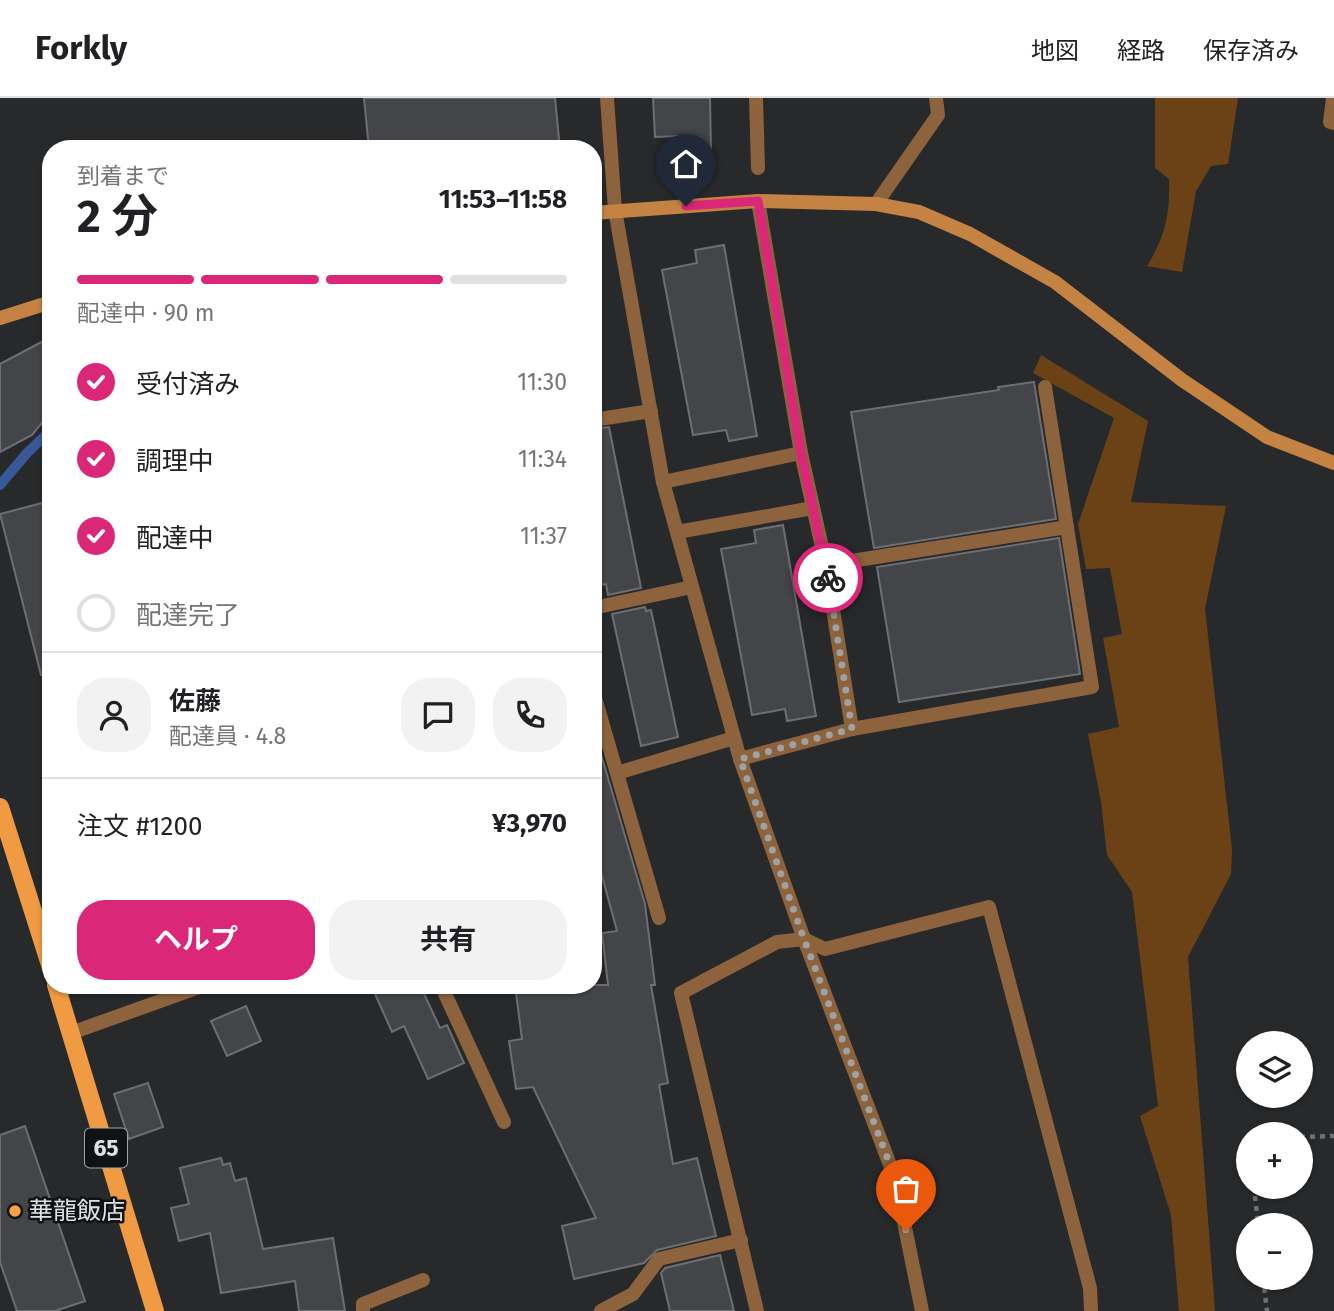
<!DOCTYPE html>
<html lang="ja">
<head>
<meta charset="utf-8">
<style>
  body { margin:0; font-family:"Fira Sans","Noto Sans JP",sans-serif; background:#f2f2f2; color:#202124; height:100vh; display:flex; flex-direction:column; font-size:26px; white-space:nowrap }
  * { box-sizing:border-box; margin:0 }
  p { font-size:23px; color:#757577 }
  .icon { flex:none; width:38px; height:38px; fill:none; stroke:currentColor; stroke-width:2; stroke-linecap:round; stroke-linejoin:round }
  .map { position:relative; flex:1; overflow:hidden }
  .sheet { position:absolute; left:42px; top:42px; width:560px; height:854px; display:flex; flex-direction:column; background:#fff; border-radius:28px; box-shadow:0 2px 5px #0004 }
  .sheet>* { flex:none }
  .controls { position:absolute; left:1236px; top:933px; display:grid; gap:14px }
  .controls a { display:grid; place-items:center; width:77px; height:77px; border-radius:50%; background:#fff; box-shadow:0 2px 5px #0004; font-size:35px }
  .pin { position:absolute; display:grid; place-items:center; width:60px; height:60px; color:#fff; margin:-72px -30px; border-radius:50% 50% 50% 0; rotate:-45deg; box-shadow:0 0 7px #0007 }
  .pin .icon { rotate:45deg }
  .courier { position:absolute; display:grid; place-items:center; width:70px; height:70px; margin:-35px; border:5px solid #db2777; border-radius:50%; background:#fff; color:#222; box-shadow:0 2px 9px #0007 }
  .head em { font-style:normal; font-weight:700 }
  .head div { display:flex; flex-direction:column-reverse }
  .head { display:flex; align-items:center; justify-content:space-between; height:119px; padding:0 35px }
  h1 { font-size:46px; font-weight:700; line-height:52px }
  .bar { display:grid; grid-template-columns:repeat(4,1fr); gap:10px 7px; align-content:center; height:84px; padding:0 35px }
  .bar i { height:9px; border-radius:5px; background:#e0e0e0 }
  .bar .current { background:#db2777 }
  .bar p { grid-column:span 4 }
  .line { display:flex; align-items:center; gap:18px; padding:0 35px; border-top:2px solid #e0e0e0 }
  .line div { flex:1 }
  .round { display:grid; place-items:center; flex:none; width:74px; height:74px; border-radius:28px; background:#f2f2f2 }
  ol { padding:0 35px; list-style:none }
  li { display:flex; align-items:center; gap:21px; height:77px }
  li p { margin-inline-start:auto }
  li .icon { padding:7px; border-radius:50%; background:#db2777; color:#fff; stroke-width:4 }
  li:last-child { color:#757577 }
  li i { width:38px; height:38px; border:4px solid #e0e0e0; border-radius:50% }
  .cta { display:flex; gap:14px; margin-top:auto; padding:14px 35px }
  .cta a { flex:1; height:80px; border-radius:28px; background:#db2777; color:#fff; font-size:28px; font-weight:700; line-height:80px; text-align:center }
  .cta a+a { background:#f2f2f2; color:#202124 }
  header { display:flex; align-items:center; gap:42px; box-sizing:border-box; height:98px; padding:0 35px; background:#fff; border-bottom:2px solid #e0e0e0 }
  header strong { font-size:33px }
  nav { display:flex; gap:38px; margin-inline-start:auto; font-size:24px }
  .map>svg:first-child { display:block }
  .green { fill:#6b4216 }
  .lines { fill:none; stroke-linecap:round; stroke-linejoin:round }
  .stream { stroke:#395897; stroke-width:10 }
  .building { fill:#444548; stroke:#6c6e71; stroke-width:2 }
  .path { stroke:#6f7072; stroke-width:4.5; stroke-dasharray:5 5; stroke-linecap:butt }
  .lane { stroke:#8c633c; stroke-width:14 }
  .street { stroke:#8c633c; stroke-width:14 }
  .secondary { stroke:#c48342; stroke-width:14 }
  .primary { stroke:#f09b43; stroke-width:18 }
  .done { stroke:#a0a1a3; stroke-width:7; stroke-dasharray:0 12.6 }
  .route { stroke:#db2777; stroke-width:9 }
  .poi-dot { fill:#f7a149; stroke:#111213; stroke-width:2.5 }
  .labels { text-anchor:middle; stroke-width:5; stroke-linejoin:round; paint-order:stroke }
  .shield { fill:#111213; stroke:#a2a3a5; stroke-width:2 }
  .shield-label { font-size:23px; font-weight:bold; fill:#e0e1e3 }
  .poi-label { font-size:24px; fill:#e0e1e3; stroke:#111213; text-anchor:start }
</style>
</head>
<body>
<header>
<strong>Forkly</strong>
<nav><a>地図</a><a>経路</a><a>保存済み</a></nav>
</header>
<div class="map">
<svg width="1334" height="1213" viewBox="0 0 1334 1213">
  <rect width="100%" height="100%" fill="#28292b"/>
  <g class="green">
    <path d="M1155,0H1238L1228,66L1211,68L1196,93L1182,174L1147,168C1166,137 1170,116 1169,81L1155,70Z"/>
    <polygon points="1041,257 1148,323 1131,404 1226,408 1205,511 1232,751 1231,776 1188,859 1215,1213 1179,1213 1171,1117 1140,1018 1158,1008 1132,794 1107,757 1101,704 1088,636 1119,629 1103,540 1122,536 1110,470 1086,471 1078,426 1114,320 1033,275"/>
  </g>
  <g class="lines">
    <polyline class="stream" points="0,387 27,355 51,332"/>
  </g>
  <g class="building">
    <polygon points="364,0 555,0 560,51 369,51"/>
    <polygon points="653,0 710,0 711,54 678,55 677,38 655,39"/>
    <polygon points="724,147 757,338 729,343 726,332 693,337 662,172 697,165 695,152"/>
    <polygon points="51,239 51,314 32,337 0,354 0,266"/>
    <polygon points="1034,284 1056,421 874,450 851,314 999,292 998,289"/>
    <polygon points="609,329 641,490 608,497 606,486 601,487 593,450 593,331"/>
    <polygon points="42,405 51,437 51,576 41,577 0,416"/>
    <polygon points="783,427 816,618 787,623 785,611 752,617 721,451 756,445 754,432"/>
    <polygon points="1059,440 1080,576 899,604 877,469"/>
    <polygon points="645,509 646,513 651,512 678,639 641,648 612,516"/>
    <polygon points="593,646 598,646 645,806 655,887 651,887 668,985 659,987 673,1066 697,1060 716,1138 657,1152 644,1165 574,1181 562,1128 596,1120 533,989 516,991 509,943 522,941 515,887 608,887 602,835 617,833 593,745"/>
    <polygon points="371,887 420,887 440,930 447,927 464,965 428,981 404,928 392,934"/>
    <polygon points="246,908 261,943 227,958 211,923"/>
    <polygon points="148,985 163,1029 129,1041 114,996"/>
    <polygon points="25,1028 85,1203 55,1213 17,1213 0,1164 0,1037"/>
    <polygon points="221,1060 223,1067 230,1065 235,1083 246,1080 263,1151 333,1140 345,1213 299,1213 295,1183 221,1195 210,1135 179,1143 171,1110 189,1106 180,1070"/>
    <polygon points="720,1157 734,1213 670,1213 661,1175 665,1170"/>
  </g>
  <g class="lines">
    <g class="path">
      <polyline points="1300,1039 1334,1038"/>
      <polyline points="1254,1088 1258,1127"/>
      <polyline points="1263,1180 1267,1213"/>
    </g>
    <g class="lane">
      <polyline points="826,467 1067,429"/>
      <polyline points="593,593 659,820"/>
      <polyline points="852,631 1092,589 1045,289"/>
      <polyline points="617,675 734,640"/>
      <polyline points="363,1213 363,1206 423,1182"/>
      <polyline points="601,1213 633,1196 659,1161 741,1142"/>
    </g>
    <g class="street">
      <polyline points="607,0 615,112 663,384 740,661 804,841 895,1080 922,1213"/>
      <polyline points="756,0 758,70"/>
      <polyline points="1333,0 1330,24 1334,25"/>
      <polyline points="876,106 938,17 936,0"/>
      <polyline points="593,322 651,313"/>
      <polyline points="663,384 801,355"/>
      <polyline points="677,434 813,410"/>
      <polyline points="593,510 692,489"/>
      <polyline points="740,661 852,631 826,467 801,355 758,103"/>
      <polyline points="441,887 504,1024"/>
      <polyline points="71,935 205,887"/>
      <polyline points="757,1213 681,895 777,844 804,841 825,851 989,809 1090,1190 1091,1213"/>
    </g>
    <g class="secondary">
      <polyline points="593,115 758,103 876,106 919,114 970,136 1055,184 1182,282 1267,339 1334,365"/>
      <polyline points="0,220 51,204"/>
    </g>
    <g class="primary">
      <polyline points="0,709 51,870"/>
      <polyline points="56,887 155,1213"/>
    </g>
  </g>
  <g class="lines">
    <polyline class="done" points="828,480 852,631 740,661 804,841 895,1080 906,1133"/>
    <polyline class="route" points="686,108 758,103 801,355 828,480"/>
  </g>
  <circle class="poi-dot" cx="15" cy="1113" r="7"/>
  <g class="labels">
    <rect class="shield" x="85" y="1030.5" width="42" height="39" rx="5"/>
    <g class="shield-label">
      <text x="106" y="1058">65</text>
    </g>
    <g class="poi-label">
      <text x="29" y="1121">華龍飯店</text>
    </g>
  </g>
</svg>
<div class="controls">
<a><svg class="icon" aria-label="layers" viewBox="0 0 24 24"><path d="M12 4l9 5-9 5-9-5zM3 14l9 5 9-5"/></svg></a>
<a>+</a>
<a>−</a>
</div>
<div class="pin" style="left:906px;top:1133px;background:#ea580c"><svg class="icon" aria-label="bag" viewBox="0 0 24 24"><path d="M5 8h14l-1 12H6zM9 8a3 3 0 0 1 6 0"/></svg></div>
<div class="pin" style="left:686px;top:108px;background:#1f2937"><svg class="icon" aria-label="home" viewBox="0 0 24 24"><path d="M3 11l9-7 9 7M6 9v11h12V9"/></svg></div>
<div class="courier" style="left:828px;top:480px"><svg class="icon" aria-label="bike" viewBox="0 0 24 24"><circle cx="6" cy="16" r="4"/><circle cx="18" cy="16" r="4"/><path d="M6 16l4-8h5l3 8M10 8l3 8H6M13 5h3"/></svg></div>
<section class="sheet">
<div class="head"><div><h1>2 分</h1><p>到着まで</p></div><em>11:53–11:58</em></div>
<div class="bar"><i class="current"></i><i class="current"></i><i class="current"></i><i></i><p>配達中 · 90 m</p></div>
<ol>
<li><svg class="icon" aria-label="check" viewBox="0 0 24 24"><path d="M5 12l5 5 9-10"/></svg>受付済み<p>11:30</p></li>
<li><svg class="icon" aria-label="check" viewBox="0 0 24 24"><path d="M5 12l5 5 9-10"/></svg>調理中<p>11:34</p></li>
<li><svg class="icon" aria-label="check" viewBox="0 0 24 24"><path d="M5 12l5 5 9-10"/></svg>配達中<p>11:37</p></li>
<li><i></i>配達完了</li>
</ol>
<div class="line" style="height:126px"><a class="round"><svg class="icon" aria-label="person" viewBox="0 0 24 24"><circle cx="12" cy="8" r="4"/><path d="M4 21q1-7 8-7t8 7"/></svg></a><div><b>佐藤</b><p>配達員 · 4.8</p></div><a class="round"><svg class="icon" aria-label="chat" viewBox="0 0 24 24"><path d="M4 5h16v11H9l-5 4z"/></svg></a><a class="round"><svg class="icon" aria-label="phone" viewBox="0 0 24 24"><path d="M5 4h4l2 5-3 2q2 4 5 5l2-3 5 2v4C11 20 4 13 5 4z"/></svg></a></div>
<div class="line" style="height:91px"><div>注文 #1200</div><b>¥3,970</b></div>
<div class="cta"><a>ヘルプ</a><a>共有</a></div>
</section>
</div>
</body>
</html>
